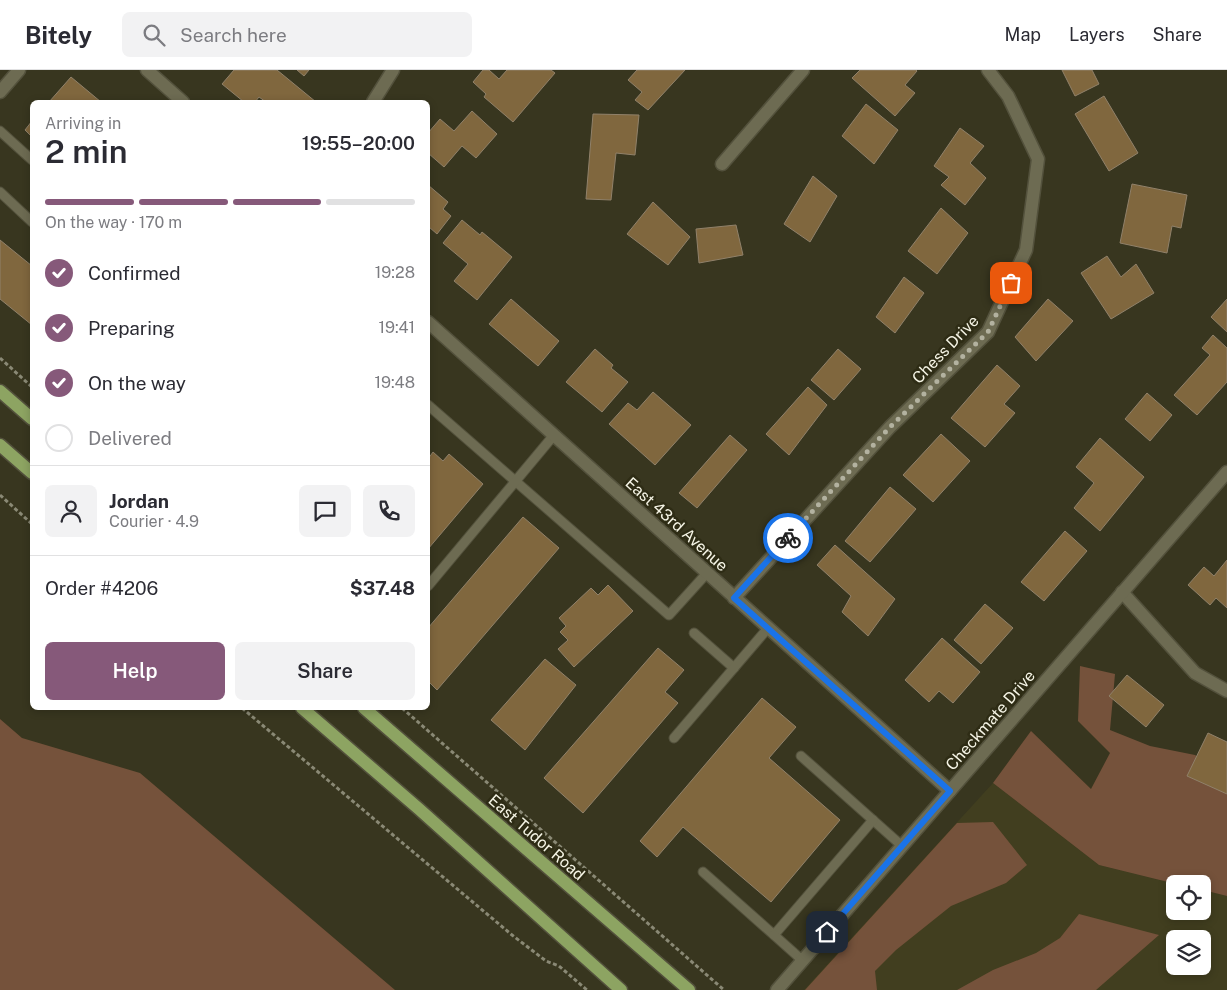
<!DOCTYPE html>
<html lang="en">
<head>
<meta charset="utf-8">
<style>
  body { margin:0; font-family:"Public Sans",sans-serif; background:#f2f2f3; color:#2b2b33; height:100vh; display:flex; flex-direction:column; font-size:19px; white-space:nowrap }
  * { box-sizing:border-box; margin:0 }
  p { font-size:16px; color:#7c7c81 }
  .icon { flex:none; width:28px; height:28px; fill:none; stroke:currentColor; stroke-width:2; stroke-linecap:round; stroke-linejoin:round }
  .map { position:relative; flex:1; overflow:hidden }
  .side { position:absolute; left:30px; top:30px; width:400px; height:610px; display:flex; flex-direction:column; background:#fff; border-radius:8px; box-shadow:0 2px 8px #0003 }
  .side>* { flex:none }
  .buttons { position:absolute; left:1166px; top:805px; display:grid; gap:10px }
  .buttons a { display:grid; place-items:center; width:45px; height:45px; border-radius:8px; background:#fff; box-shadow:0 2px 8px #0003; font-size:25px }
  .pin { position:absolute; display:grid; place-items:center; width:42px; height:42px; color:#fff; margin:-21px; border-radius:10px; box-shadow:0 2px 8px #0006 }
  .courier { position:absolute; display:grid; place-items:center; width:50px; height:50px; margin:-25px; border:4px solid #1a73e8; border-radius:50%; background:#fff; color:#222; box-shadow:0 1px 6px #0007 }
  .summary em { font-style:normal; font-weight:600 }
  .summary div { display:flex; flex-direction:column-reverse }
  .summary { display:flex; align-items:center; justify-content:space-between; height:85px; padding:0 15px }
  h1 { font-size:32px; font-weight:600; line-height:38px }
  .bar { display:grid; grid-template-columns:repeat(4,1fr); gap:8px 5px; align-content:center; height:60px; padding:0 15px }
  .bar i { height:6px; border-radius:4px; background:#e1e1e2 }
  .bar .current { background:#86597a }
  .bar p { grid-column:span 4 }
  .line { display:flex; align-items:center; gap:12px; padding:0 15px; border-top:1px solid #e1e1e2 }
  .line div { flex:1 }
  .round { display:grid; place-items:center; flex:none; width:52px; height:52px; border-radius:8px; background:#f2f2f3 }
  ol { padding:0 15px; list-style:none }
  li { display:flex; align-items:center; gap:15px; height:55px }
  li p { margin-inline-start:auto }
  li .icon { padding:5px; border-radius:50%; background:#86597a; color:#fff; stroke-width:4 }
  li:last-child { color:#7c7c81 }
  li i { width:28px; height:28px; border:2px solid #e1e1e2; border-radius:50% }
  .primary-button { display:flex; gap:10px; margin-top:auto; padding:10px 15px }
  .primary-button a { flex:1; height:58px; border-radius:8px; background:#86597a; color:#fff; font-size:20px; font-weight:600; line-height:58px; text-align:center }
  .primary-button a+a { background:#f2f2f3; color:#2b2b33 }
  header { display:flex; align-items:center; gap:30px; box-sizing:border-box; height:70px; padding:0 25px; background:#fff; border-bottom:1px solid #e1e1e2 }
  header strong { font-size:24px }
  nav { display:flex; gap:28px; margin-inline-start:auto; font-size:18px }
  .search { width:350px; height:45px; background:#f2f2f3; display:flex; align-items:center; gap:12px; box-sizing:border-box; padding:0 18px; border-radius:8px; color:#7c7c81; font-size:19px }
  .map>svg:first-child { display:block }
  .built { fill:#413e1f; fill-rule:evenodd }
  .green { fill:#75523b }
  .building { fill:#80673e; stroke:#90816a }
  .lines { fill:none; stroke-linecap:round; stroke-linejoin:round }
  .lane-casing { stroke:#53513c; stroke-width:11 }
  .street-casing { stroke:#53513c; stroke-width:15 }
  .primary-casing { stroke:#53513c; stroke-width:15 }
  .path { stroke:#8a8975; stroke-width:3; stroke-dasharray:4 2.5; stroke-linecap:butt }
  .lane { stroke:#6d6b52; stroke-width:9 }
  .street { stroke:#6d6b52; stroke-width:12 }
  .primary { stroke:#8da462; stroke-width:12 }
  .done { stroke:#b3b2a0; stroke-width:5; stroke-dasharray:0 9 }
  .route { stroke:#1a73e8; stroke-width:6 }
  .labels { text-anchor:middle; stroke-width:5; stroke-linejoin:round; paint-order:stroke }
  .street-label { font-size:16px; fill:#f5f4e5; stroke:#2e2c15 }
</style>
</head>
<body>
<header>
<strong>Bitely</strong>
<div class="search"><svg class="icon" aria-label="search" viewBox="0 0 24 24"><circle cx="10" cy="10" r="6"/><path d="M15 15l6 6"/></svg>Search here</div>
<nav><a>Map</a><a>Layers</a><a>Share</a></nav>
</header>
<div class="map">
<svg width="1227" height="920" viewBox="0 0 1227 920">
  <rect width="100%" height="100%" fill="#38361f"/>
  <path class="built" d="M993,713L1099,795L1176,814H1175V841H1202L1203,820L1227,826V920H804ZM1175,869H1202V896H1175Z"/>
  <g class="green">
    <polygon points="1080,596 1115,604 1110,660 1150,676 1195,685 1227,707 1227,826 1203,820 1202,814 1176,814 1099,795 993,713 1031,661 1091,719 1110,683 1078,651"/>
    <polygon points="0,649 22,668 140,703 395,920 0,920"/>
    <polygon points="993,752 1027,795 1006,813 951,836 896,880 875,901 877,920 805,920 957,753"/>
    <polygon points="1079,844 1159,865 1096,920 957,920 993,900 1036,883 1060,868"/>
  </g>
  <g class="building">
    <polygon points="234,0 277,0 316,32 266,32 259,27 255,32 244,32 222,14"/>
    <polygon points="297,0 309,0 304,6"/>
    <polygon points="483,0 489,0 499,9 507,0 551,0 555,3 513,52 484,27 486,24 473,12"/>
    <polygon points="637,0 685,0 648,40 635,30 642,22 628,10"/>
    <polygon points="860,0 916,0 917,1 905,15 915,23 895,46 852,8"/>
    <polygon points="1062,0 1092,0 1099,14 1075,26"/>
    <polygon points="71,7 101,32 49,32"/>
    <polygon points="1104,26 1138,83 1109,101 1075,44"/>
    <polygon points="866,34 898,60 874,94 842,66"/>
    <polygon points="472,41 497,64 476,88 462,76 444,97 428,83 428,63 440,49 454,61"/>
    <polygon points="593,44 639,45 635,85 616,83 611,130 586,129"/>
    <polygon points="32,51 32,67 25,60"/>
    <polygon points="960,58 984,76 970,93 986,108 965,135 941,115 949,107 934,96"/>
    <polygon points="813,106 837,126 810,172 784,154"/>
    <polygon points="1132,114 1187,125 1181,158 1172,156 1167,183 1120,173"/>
    <polygon points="428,115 448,132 443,139 451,146 437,164 429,157 428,159"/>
    <polygon points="653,132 690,167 668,195 627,164"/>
    <polygon points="941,138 968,163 937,204 908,181"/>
    <polygon points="462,150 480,165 482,162 512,187 477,230 454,211 468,194 443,173"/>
    <polygon points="736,155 743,185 699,193 696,159"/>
    <polygon points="0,170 32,196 32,255 0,229"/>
    <polygon points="1107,186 1121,207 1136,194 1154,223 1111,249 1081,203"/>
    <polygon points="904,207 924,223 895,263 876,247"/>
    <polygon points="511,229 559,271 538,296 489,254"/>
    <polygon points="1048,229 1073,251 1036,291 1015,267"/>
    <polygon points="1227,229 1227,262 1211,247"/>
    <polygon points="1213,265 1227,278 1227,312 1197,345 1174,325 1210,285 1202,278"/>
    <polygon points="595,279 613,295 611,298 628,312 602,342 566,312"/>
    <polygon points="838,279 861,299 834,330 811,310"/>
    <polygon points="997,295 1020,316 1004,334 1015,343 985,377 951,348"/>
    <polygon points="808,317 827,335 789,385 766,364"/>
    <polygon points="653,322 691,355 655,395 609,354 628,333 637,340"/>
    <polygon points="1147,323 1172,345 1150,371 1125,349"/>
    <polygon points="941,364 970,391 933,432 903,405"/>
    <polygon points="730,365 747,380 697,438 679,423"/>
    <polygon points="1100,368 1144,407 1100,461 1074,438 1094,413 1076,397"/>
    <polygon points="433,382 443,391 449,384 483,414 428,479 428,389"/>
    <polygon points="890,417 916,439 870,492 845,471"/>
    <polygon points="523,447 559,478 437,620 428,611 428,558"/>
    <polygon points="1065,461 1087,481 1044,531 1021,512"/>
    <polygon points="835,475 895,529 868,566 842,542 851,526 817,495"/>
    <polygon points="1227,490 1227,538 1216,528 1210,535 1188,515 1204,497 1214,506"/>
    <polygon points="608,515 633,541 574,597 558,579 568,570 560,562 566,556 559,548 591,518 598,525"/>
    <polygon points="985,534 1013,558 981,594 954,570"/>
    <polygon points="942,568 980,602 953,633 939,621 929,632 905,610"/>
    <polygon points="658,578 684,600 665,622 678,633 583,743 544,708"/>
    <polygon points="545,589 576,615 525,680 491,650"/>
    <polygon points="1127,605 1164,635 1146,657 1109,626"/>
    <polygon points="762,628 796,657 769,688 840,750 771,832 683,757 657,787 640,771"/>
    <polygon points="1208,663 1227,672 1227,724 1187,706"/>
  </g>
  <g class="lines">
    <g class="lane-casing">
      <g id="lane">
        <polyline points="0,61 32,90"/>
        <polyline points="0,122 32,152"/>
        <polyline points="428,335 669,545 707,503"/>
        <polyline points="428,516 554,365"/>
        <polyline points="694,563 734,598"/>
        <polyline points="674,668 768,558"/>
        <polyline points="801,686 901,775"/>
        <polyline points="703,802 774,865 873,750"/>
        <polyline points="774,865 802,890"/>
      </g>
    </g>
    <g class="street-casing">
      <g id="street">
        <polyline points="147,0 183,32"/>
        <polyline points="0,22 19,0"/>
        <polyline points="373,32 393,0"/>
        <polyline points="722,94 803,0"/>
        <polyline points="428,252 950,721"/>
        <polyline points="1122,522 1195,603 1227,621"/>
        <polyline points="734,528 890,357 988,262 1026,180 1038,89 1008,26 988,0"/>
        <polyline points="777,920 1227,402"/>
      </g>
    </g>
    <g class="primary-casing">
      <g id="primary">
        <polyline points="0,321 32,349"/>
        <polyline points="0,375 32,403"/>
        <polyline points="302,638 419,739 621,920"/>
        <polyline points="364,638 689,920"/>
      </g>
    </g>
    <g class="path">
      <polyline points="0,288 32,317"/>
      <polyline points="0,425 32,454"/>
      <polyline points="242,638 512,865 546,891 559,896 587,920"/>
      <polyline points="402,638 724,920"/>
    </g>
    <use href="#lane" class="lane"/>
    <use href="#street" class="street"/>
    <use href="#primary" class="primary"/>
  </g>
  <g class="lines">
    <polyline class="done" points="788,468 890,357 988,262 1011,213"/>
    <polyline class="route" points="788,468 734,528 950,721 827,862"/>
  </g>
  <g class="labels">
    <g class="street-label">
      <text transform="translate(945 279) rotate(-46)" y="6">Chess Drive</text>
      <text transform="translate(677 454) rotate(42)" y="6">East 43rd Avenue</text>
      <text transform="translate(990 650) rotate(-49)" y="6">Checkmate Drive</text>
      <text transform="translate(537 767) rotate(41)" y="6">East Tudor Road</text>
    </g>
  </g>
</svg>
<div class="buttons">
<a><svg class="icon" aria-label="locate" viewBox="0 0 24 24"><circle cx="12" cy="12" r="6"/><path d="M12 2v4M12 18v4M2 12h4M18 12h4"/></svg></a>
<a><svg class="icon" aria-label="layers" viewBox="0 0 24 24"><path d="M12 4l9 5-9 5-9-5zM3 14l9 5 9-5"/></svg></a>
</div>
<div class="pin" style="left:1011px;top:213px;background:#ea580c"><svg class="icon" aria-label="bag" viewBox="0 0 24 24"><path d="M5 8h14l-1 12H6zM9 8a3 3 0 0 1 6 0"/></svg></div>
<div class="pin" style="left:827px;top:862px;background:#1f2937"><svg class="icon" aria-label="home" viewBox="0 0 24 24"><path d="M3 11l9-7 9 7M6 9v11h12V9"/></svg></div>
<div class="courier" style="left:788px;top:468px"><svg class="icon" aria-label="bike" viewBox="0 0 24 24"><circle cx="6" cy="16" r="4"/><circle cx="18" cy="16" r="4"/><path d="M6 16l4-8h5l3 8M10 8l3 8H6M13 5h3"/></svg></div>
<section class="side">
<div class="summary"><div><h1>2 min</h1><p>Arriving in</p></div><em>19:55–20:00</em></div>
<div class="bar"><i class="current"></i><i class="current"></i><i class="current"></i><i></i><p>On the way · 170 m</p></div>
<ol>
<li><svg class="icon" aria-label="check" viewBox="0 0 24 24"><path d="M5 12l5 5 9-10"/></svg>Confirmed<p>19:28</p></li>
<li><svg class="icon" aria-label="check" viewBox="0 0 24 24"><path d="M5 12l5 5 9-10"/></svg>Preparing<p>19:41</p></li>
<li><svg class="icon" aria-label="check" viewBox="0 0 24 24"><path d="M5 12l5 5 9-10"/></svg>On the way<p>19:48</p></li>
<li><i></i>Delivered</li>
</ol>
<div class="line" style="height:90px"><a class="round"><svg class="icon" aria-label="person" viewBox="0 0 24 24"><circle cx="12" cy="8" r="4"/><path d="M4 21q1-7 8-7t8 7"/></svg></a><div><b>Jordan</b><p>Courier · 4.9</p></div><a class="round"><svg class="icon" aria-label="chat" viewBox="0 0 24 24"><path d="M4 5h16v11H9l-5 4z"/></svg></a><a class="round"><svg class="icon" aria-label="phone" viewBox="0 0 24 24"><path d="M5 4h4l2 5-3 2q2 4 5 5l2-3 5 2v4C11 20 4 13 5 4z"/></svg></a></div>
<div class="line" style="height:65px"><div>Order #4206</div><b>$37.48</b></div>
<div class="primary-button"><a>Help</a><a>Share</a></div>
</section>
</div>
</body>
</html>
